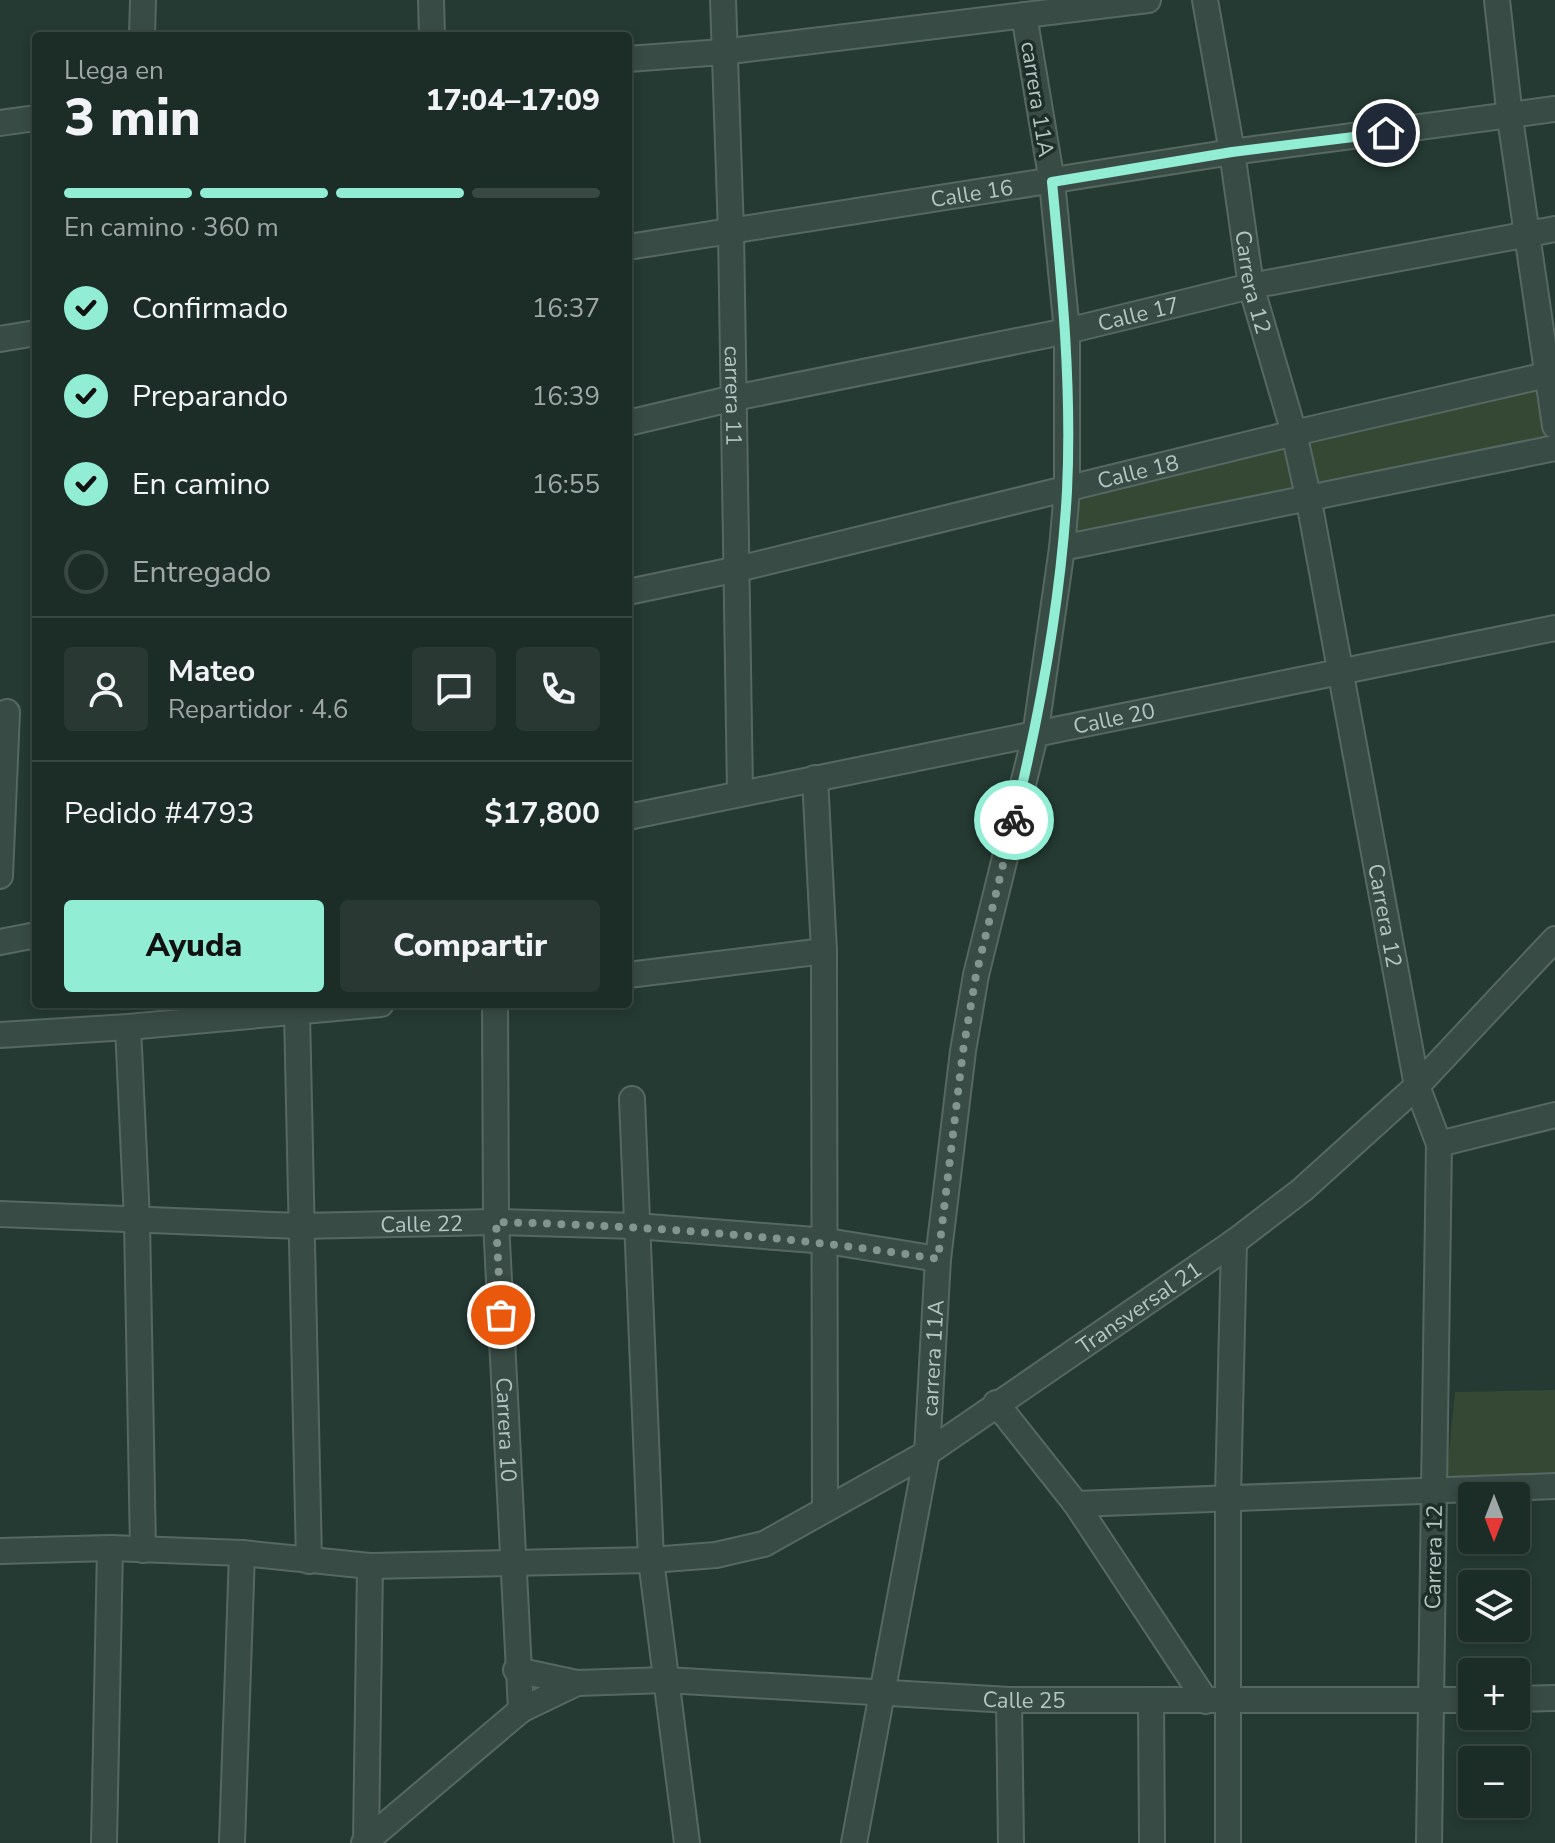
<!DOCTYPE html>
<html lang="es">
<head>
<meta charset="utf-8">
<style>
  body { margin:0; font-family:"Nunito Sans",sans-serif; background:#293832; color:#f1f3f6; height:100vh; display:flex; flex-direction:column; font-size:30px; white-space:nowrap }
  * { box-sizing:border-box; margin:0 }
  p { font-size:26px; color:#a0a7a7 }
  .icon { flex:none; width:44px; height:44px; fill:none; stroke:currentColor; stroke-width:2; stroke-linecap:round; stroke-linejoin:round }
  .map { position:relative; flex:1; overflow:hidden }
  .sheet { position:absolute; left:32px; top:32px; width:600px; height:976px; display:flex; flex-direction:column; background:#1c2c26; border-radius:8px; box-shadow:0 4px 12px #0003,0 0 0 2px #3a4843 }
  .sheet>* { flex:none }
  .needle { width:52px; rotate:180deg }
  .tools { position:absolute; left:1458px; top:1482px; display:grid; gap:16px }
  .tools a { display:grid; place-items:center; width:72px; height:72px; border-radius:8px; background:#1c2c26; box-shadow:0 4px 12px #0003,0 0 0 2px #3a4843; font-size:40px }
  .pin { position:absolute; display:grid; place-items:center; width:68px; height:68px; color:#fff; margin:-34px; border:4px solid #fff; border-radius:50%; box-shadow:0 2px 8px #0007 }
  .courier { position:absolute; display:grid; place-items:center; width:80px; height:80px; margin:-40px; border:6px solid #91eed4; border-radius:50%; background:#fff; color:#222; box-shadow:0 2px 10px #0007 }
  .overview em { font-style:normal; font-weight:800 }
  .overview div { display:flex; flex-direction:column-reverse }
  .overview { display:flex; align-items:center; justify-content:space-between; height:136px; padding:0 32px }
  h1 { font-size:52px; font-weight:800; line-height:60px }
  .bar { display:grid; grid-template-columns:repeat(4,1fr); gap:12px 8px; align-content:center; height:96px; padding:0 32px }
  .bar i { height:10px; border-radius:6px; background:#3a4843 }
  .bar .active { background:#91eed4 }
  .bar p { grid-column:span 4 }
  .line { display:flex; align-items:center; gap:20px; padding:0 32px; border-top:2px solid #3a4843 }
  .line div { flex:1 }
  .round { display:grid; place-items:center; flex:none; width:84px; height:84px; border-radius:8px; background:#293832 }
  ol { padding:0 32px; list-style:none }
  li { display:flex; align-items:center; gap:24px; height:88px }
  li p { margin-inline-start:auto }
  li .icon { padding:8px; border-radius:50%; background:#91eed4; color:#111; stroke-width:4 }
  li:last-child { color:#a0a7a7 }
  li i { width:44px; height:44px; border:4px solid #3a4843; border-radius:50% }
  .button { display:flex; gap:16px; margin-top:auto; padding:16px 32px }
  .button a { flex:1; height:92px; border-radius:8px; background:#91eed4; color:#111; font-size:32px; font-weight:800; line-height:92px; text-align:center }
  .button a+a { background:#293832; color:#f1f3f6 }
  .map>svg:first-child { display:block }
  .green { fill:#354834 }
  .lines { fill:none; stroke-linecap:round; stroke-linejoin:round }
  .minor-casing { stroke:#576863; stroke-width:28 }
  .minor { stroke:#394b45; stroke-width:24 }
  .done { stroke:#82958f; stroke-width:8; stroke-dasharray:0 14.4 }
  .route { stroke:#91eed4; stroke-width:10 }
  .labels { text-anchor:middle; stroke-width:7; stroke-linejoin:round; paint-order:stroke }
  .street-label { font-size:22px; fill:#b4c6c1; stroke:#1e2f2a }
</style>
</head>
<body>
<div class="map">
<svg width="1555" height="1843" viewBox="0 0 1555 1843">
  <rect width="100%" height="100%" fill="#253a33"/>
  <g class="green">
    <polygon points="1540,383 1553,442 1313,488 1303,438"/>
    <polygon points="1290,440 1302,492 1066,541 1072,494"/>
    <polygon points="1555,1390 1555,1479 1446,1481 1455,1392"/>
  </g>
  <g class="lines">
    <g class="minor-casing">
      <g id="minor">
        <polyline points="431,0 432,36"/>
        <path id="s1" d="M723,0L731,232L740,792"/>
        <path id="s2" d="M1205,0L1232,152L1251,286L1294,433L1308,496L1417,1086L1439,1144L1429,1843"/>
        <polyline points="1497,0 1510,118 1555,426"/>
        <polyline points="142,36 143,0"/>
        <polyline points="628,59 722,52 1148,0"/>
        <polyline points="0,123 36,118"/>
        <path id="s3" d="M628,247L1232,152L1555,109"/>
        <polyline points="0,339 36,333"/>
        <path id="s4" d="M628,423L734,398L1067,331L1251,286L1555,229"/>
        <polyline points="1062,548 1555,448"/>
        <path id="s5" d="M628,592L738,569L1294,433L1555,373"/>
        <polyline points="815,778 824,951 825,1509"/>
        <path id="s6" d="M628,817L1555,628"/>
        <polyline points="0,876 7,712"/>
        <polyline points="0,942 36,935"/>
        <polyline points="628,975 824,951"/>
        <path id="s7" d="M495,1004L496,1222L521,1710"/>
        <polyline points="297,1013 309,1561"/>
        <polyline points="128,1027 137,1220 143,1550"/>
        <polyline points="0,1035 128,1027 381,1004"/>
        <polyline points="632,1099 651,1560 687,1843"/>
        <polyline points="1439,1144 1555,1115"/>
        <path id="s8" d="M0,1214L299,1226L496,1222L636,1226L827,1241L938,1259"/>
        <polyline points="996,1403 1076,1504 1206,1701"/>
        <polyline points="1076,1504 1555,1486"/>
        <path id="s9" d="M0,1551L110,1548L242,1553L370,1566L651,1560L716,1555L764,1544L927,1453L1234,1242L1302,1190L1417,1086L1555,939"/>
        <path id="s10" d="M516,1670L577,1683L666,1680L1009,1700H1472"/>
        <polyline points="1516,1699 1555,1698"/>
        <polyline points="1009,1700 1011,1843"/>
        <polyline points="1151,1700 1152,1843"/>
        <polyline points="366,1841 370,1566"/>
        <polyline points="104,1843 110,1548"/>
        <polyline points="232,1843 242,1553"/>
        <polyline points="364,1843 521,1710 577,1683"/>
        <path id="s11" d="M854,1843L927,1453L938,1259L963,1051L976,975L1035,736L1062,548L1067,490V331L1052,182L1024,15"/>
        <polyline points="1228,1843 1228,1497 1234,1242"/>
      </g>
    </g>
    <use href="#minor" class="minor"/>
  </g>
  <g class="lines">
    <path class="done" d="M501,1315L496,1222C645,1226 791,1236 938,1259L963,1051L976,975L1014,820"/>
    <path class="route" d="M1014,820C1040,713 1061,601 1067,491C1072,387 1062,285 1052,182L1232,152L1386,133"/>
  </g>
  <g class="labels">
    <g class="street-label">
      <text transform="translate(1038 99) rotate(81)" y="8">carrera 11A</text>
      <text dy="8" stroke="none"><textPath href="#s3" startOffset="348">Calle 16</textPath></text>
      <text dy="8" stroke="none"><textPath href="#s2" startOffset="286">Carrera 12</textPath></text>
      <text dy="8" stroke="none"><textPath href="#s4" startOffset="522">Calle 17</textPath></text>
      <text dy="8" stroke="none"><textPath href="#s1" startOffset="396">carrera 11</textPath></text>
      <text dy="8" stroke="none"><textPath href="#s5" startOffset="524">Calle 18</textPath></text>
      <text dy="8" stroke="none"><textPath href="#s6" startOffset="496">Calle 20</textPath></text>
      <text dy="8" stroke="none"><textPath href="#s2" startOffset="934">Carrera 12</textPath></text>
      <text dy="8" stroke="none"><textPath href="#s8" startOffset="422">Calle 22</textPath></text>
      <text dy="8" stroke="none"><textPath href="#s9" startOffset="1210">Transversal 21</textPath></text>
      <text dy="8" stroke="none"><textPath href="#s11" startOffset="492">carrera 11A</textPath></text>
      <text dy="8" stroke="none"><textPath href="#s7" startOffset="426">Carrera 10</textPath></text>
      <text transform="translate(1433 1557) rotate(-89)" y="8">Carrera 12</text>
      <text dy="8" stroke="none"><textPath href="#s10" startOffset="510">Calle 25</textPath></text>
    </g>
  </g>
</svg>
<div class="tools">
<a><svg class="needle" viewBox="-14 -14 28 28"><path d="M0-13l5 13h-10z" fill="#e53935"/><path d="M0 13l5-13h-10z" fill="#a0a7a7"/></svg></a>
<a><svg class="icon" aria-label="layers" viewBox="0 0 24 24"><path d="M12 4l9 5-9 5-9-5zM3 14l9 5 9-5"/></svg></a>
<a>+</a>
<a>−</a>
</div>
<div class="pin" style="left:501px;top:1315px;background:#ea580c"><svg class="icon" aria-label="bag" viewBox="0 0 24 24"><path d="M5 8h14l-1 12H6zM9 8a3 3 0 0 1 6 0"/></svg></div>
<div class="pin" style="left:1386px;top:133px;background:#1f2937"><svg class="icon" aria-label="home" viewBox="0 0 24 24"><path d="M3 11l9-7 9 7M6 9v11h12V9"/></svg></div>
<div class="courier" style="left:1014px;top:820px"><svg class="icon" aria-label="bike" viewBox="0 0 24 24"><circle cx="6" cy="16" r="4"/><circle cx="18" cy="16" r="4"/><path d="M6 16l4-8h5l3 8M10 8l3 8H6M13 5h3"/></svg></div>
<section class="sheet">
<div class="overview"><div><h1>3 min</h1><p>Llega en</p></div><em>17:04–17:09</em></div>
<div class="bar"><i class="active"></i><i class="active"></i><i class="active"></i><i></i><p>En camino · 360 m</p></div>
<ol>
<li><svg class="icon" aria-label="check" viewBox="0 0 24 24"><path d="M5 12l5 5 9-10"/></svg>Confirmado<p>16:37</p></li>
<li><svg class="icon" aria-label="check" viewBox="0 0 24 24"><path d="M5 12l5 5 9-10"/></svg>Preparando<p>16:39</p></li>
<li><svg class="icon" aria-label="check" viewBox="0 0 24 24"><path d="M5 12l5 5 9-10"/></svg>En camino<p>16:55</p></li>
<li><i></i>Entregado</li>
</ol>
<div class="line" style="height:144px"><a class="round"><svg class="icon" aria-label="person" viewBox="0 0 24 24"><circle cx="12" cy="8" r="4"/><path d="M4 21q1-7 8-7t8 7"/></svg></a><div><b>Mateo</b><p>Repartidor · 4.6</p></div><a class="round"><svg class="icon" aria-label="chat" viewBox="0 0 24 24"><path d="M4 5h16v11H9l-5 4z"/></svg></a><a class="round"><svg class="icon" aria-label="phone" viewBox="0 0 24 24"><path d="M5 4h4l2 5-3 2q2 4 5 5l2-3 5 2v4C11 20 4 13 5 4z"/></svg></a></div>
<div class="line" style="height:104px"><div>Pedido #4793</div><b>$17,800</b></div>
<div class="button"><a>Ayuda</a><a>Compartir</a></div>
</section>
</div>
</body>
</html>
